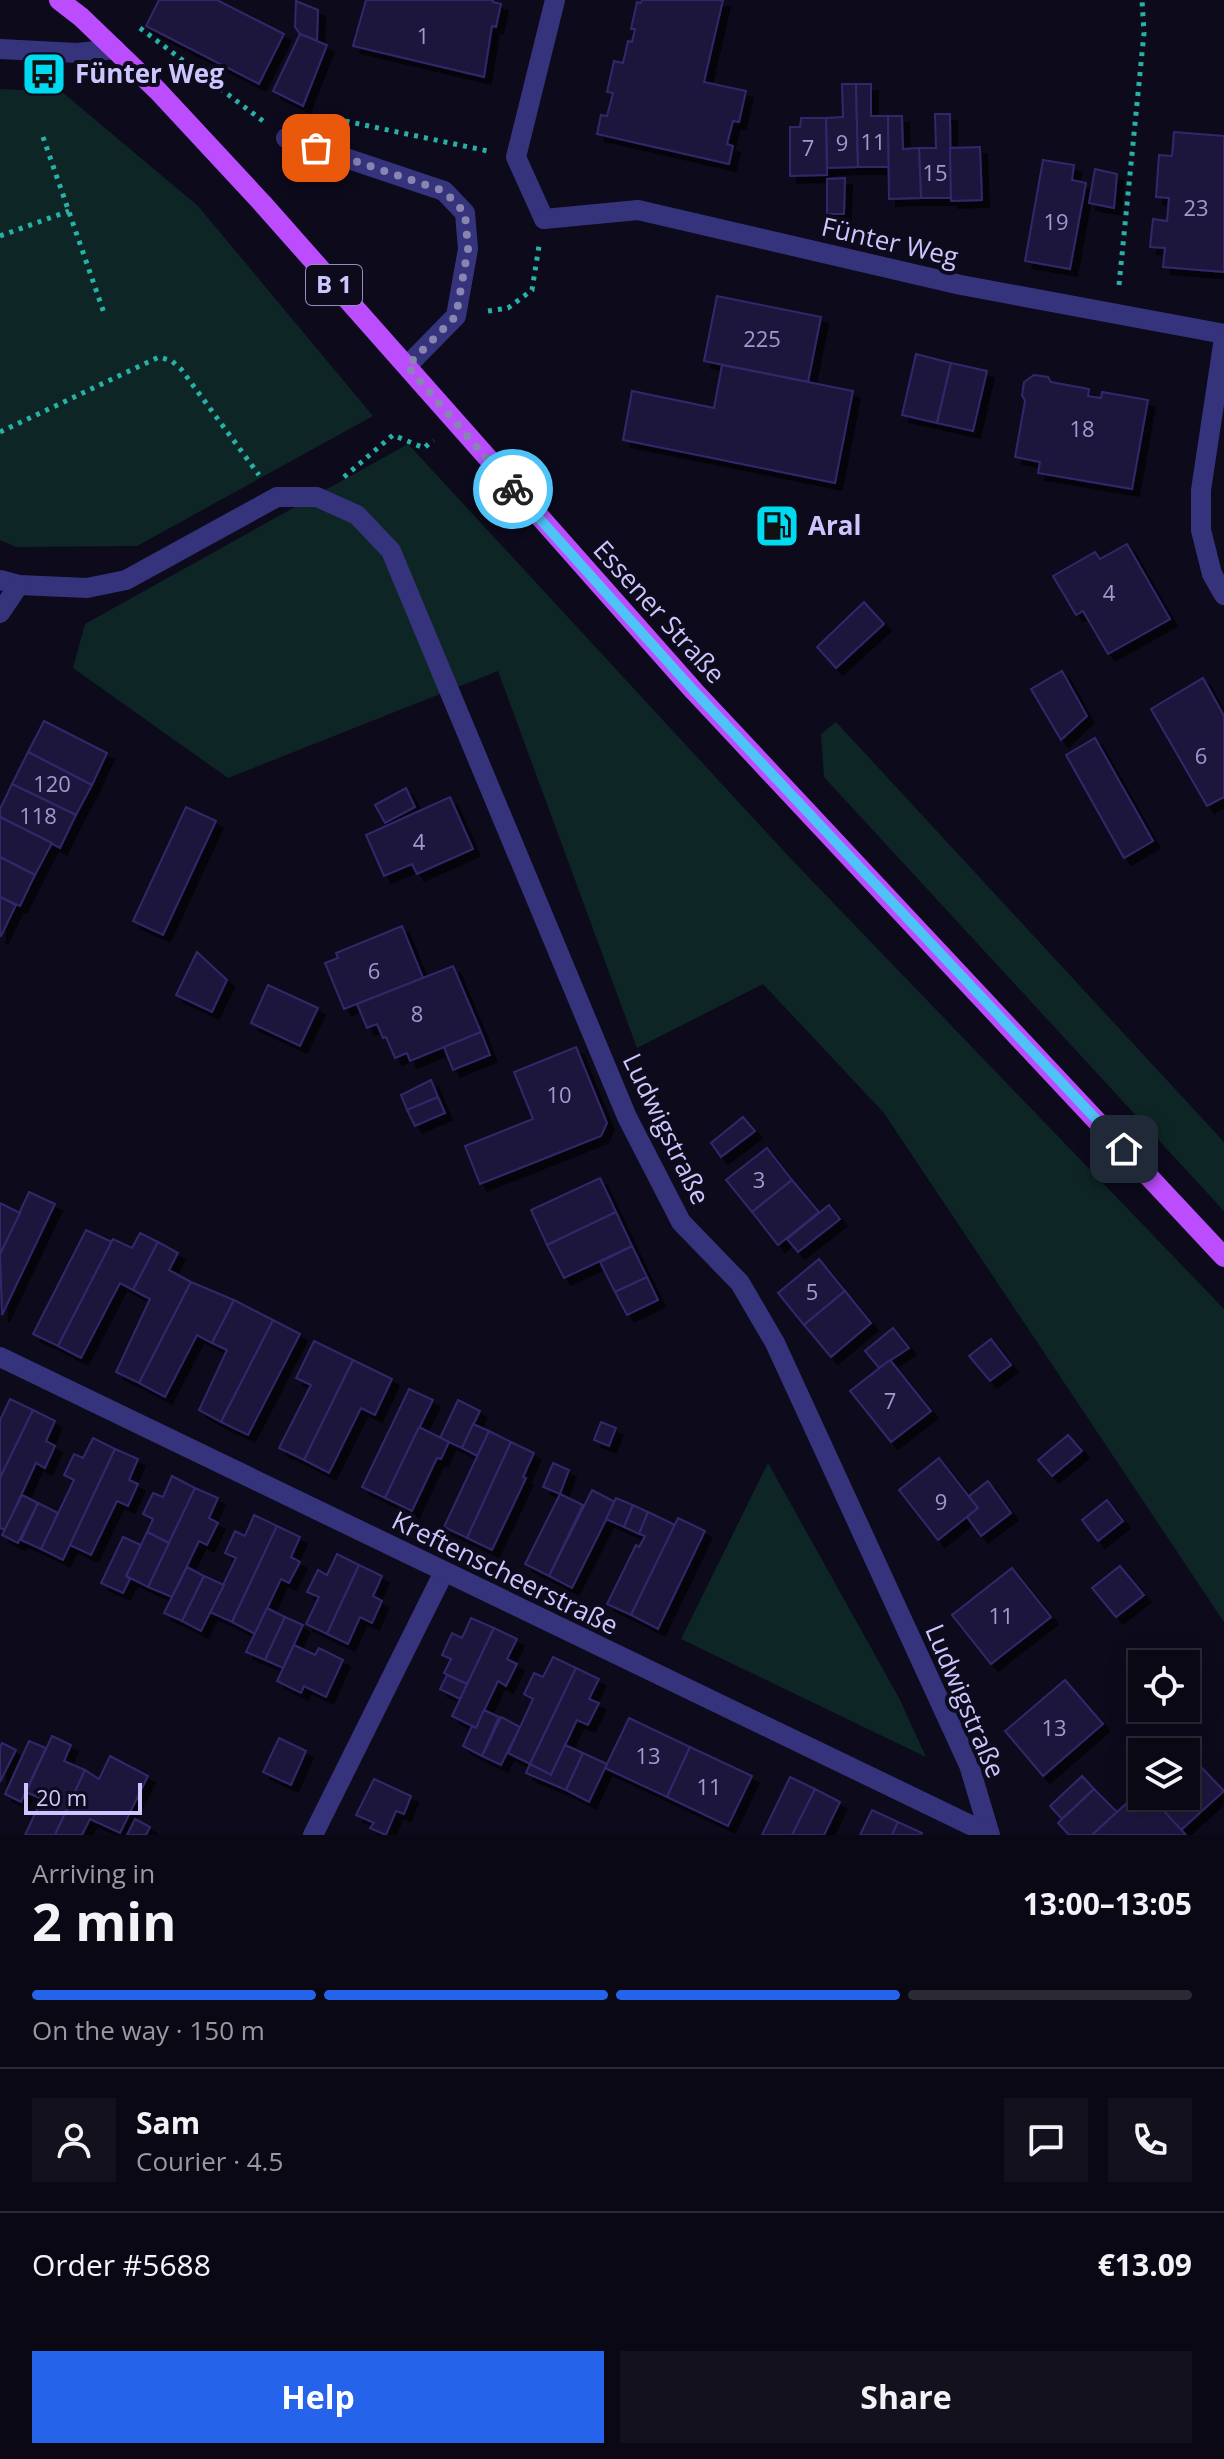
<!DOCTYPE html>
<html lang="en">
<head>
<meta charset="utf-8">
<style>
  body { margin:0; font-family:"Open Sans",sans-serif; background:#13111e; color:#f1f3f6; height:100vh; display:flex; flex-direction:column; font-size:30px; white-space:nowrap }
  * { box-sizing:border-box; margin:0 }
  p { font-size:26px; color:#999aa0 }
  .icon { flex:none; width:44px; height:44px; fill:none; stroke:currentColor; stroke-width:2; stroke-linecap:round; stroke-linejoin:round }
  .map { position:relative; height:1835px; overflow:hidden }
  .details { display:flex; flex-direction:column; background:#0a0815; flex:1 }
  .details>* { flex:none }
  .fabs { position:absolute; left:1128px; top:1650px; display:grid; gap:16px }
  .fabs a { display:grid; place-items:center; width:72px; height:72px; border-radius:0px; background:#0a0815; box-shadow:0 4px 20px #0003,0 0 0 2px #2a2934; font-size:40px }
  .scale { position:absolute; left:24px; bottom:20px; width:118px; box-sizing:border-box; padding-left:8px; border:4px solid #ccc6ff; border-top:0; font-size:22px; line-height:28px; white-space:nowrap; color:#ccc6ff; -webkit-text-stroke:6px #0d0a1c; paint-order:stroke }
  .pin { position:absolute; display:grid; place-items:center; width:68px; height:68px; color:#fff; margin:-34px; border-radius:16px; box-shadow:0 4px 12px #0006 }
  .courier { position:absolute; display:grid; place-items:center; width:80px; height:80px; margin:-40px; border:6px solid #4fc3f7; border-radius:50%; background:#fff; color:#222; box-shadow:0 2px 10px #0007 }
  .summary em { font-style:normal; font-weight:700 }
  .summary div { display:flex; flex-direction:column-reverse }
  .summary { display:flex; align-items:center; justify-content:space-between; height:136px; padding:0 32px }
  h1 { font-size:52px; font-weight:700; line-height:60px }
  .bar { display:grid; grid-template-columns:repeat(4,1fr); gap:12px 8px; align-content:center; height:96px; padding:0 32px }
  .bar i { height:10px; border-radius:6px; background:#2a2934 }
  .bar .on { background:#2563eb }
  .bar p { grid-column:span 4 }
  .line { display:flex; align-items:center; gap:20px; padding:0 32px; border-top:2px solid #2a2934 }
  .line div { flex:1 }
  .round { display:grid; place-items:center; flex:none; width:84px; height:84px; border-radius:0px; background:#13111e }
  .button { display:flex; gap:16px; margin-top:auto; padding:16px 32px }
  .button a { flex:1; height:92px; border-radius:0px; background:#2563eb; color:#fff; font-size:32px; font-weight:700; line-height:92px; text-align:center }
  .button a+a { background:#13111e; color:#f1f3f6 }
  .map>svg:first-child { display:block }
  .green { fill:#0d2625 }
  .building { fill:#1e163e; stroke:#34276b; stroke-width:2; filter:url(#shadow) }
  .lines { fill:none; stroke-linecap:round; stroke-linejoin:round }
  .path { stroke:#28b1a8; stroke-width:5; stroke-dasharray:4 6; stroke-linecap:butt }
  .service { stroke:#36337d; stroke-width:20 }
  .minor { stroke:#36337d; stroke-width:20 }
  .tertiary { stroke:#36337d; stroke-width:20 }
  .primary { stroke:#bb4dff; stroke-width:20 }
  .done { stroke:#8984b0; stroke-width:8; stroke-dasharray:0 14.4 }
  .route { stroke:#4fc3f7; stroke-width:10 }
  .labels { text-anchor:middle; stroke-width:8; stroke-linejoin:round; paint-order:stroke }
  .number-label { font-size:22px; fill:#a09acf }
  .shield { fill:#0d0a1c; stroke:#938ebb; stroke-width:2 }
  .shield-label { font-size:24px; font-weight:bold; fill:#ccc6ff }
  .poi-label { font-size:26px; font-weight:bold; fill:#ccc6ff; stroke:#0d0a1c; text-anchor:start }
  .street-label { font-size:26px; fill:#ccc6ff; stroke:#0d0a1c }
</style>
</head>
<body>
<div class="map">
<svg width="1224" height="1835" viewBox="0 0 1224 1835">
  <defs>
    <filter id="shadow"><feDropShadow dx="7" dy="7" stdDeviation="0" flood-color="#0009"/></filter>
  </defs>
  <rect width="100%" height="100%" fill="#0d0a1c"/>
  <g class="green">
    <polygon points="0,89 62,92 198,206 373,416 137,546 16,547 0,540"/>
    <polygon points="408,444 792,860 1224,1309 1224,1622 884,1113 763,984 637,1048 498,671 228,778 73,668 85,624"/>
    <polygon points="836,722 1224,1142 1224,1211 824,777 821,734"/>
    <polygon points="768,1463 899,1698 926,1757 681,1639"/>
  </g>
  <g class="building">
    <polygon points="159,0 217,0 284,34 259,84 146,26"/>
    <polygon points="366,0 493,0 493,2 501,4 496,27 492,26 484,77 353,46"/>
    <polygon points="642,0 723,0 704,82 746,91 739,122 733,121 727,144 733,146 729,164 597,134 601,115 607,116 613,93 607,92 614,61 623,63 628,41 632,42 635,29 631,29 637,2 641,3"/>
    <polygon points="296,1 318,10 317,41 300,34 295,27"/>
    <polygon points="300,34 327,45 303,106 273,91"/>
    <polygon points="842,84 856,84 858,167 827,168 826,118 843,117"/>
    <polygon points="856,84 871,84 871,116 888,116 889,167 858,167"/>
    <polygon points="935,114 950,114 951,198 921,198 919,148 936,148"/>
    <polygon points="888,116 902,116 903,149 919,148 921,198 889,199"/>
    <polygon points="801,118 826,118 827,175 790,176 790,127 800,127"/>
    <polygon points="1174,132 1224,136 1224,272 1163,267 1165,248 1150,247 1153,219 1167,221 1169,198 1156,197 1159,155 1172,156"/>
    <polygon points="980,147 982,200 951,201 950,148"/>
    <polygon points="1043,160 1074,165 1072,180 1086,183 1070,269 1025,261"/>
    <polygon points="1095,169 1117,174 1114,208 1089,203"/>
    <polygon points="845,178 844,214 827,214 827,179"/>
    <polygon points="717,296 821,317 808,382 704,361"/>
    <polygon points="916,354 951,363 937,423 902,415"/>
    <polygon points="951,363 987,371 973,431 937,423"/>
    <polygon points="722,365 853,391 835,483 623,440 632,391 714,408"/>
    <polygon points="1034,375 1048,377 1051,382 1089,389 1088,396 1101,398 1102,392 1148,400 1132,489 1038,473 1040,462 1015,457 1025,401 1022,395 1024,382"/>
    <polygon points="1127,544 1170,619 1108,654 1083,611 1076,615 1053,576 1095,552 1100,559"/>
    <polygon points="864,602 884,624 836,668 817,647"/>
    <polygon points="1062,671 1087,716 1061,740 1031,689"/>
    <polygon points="1203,678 1224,716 1224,797 1207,806 1151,709"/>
    <polygon points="44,721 107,753 92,785 28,752"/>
    <polygon points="1095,738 1153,841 1124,858 1066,755"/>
    <polygon points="28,752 92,785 76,815 12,784"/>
    <polygon points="12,784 76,815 60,848 0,817 0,809"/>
    <polygon points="406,788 415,807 385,823 375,805"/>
    <polygon points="450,797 473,849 417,874 412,864 384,876 366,835"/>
    <polygon points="186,807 216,821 163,935 133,921"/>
    <polygon points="0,817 52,843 35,875 0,857"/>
    <polygon points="0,857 35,875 20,906 0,897"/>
    <polygon points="0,897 16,905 1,936 0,936"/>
    <polygon points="402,926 423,978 344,1009 325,963 338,958 336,953"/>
    <polygon points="197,952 227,980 212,1012 176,995"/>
    <polygon points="453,966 481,1032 410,1061 407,1053 395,1058 386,1037 383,1038 377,1024 367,1028 357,1004"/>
    <polygon points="268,985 318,1008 300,1046 251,1023"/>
    <polygon points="481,1032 490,1055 453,1070 444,1047"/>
    <polygon points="576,1047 607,1123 601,1136 480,1184 465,1146 533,1119 514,1072"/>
    <polygon points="431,1080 438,1097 407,1110 401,1095"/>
    <polygon points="438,1097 445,1113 415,1126 407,1110"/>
    <polygon points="743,1117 755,1131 721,1157 711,1143"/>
    <polygon points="767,1148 792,1180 752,1212 726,1180"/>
    <polygon points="600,1178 616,1212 547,1245 531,1210"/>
    <polygon points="792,1180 819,1212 778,1245 752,1212"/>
    <polygon points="29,1192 55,1204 2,1315 0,1254"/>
    <polygon points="0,1203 20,1213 0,1254"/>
    <polygon points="829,1205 840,1219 798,1252 787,1239"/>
    <polygon points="616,1212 632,1246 564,1278 547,1245"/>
    <polygon points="86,1230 112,1242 58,1346 33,1334"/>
    <polygon points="140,1233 158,1242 133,1290 120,1283 81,1358 58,1346 113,1239 132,1248"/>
    <polygon points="158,1242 178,1253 169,1270 191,1282 139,1383 116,1372 150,1299 133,1290"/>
    <polygon points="632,1246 647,1277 615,1292 600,1262"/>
    <polygon points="819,1259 845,1291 804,1325 778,1293"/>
    <polygon points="647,1277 658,1300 627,1315 615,1292"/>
    <polygon points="191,1282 234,1300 212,1343 197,1335 165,1397 139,1383"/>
    <polygon points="845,1291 871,1323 831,1357 804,1325"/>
    <polygon points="234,1300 273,1320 221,1422 199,1410 227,1350 212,1343"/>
    <polygon points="273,1320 300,1334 248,1435 221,1422"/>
    <polygon points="893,1328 909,1348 879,1368 865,1351"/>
    <polygon points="991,1339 1011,1365 990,1381 969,1356"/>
    <polygon points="314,1341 353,1360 304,1460 279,1448 311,1385 296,1378"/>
    <polygon points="353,1360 392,1379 375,1415 361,1408 329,1473 304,1460"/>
    <polygon points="890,1360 931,1411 891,1442 850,1391"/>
    <polygon points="409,1389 433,1400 385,1498 362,1487"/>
    <polygon points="10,1399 33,1410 0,1478 0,1420"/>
    <polygon points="458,1400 480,1411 462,1448 440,1438"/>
    <polygon points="33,1410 55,1421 46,1441 55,1446 45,1468 36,1463 5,1530 0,1528 0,1478"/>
    <polygon points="601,1422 616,1428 609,1446 594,1440"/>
    <polygon points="473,1424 489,1431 477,1456 462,1448"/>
    <polygon points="419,1427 449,1442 441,1459 437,1458 412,1511 385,1498"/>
    <polygon points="489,1431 511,1442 467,1538 444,1527"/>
    <polygon points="1068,1435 1082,1451 1052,1476 1038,1460"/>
    <polygon points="93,1438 115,1449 63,1560 41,1549 74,1480 64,1475 74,1454 83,1458"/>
    <polygon points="511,1442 534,1453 523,1477 526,1478 492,1550 467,1538"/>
    <polygon points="115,1449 138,1459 129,1480 138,1484 128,1506 117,1501 91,1555 70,1545"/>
    <polygon points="939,1458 978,1508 938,1540 899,1490"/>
    <polygon points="553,1463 569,1470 560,1494 543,1487"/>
    <polygon points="172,1476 195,1488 169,1543 147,1532 153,1519 143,1514 153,1493 163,1497"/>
    <polygon points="988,1481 1011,1513 981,1536 967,1517 978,1508 969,1496"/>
    <polygon points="195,1488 218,1498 209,1518 218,1523 207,1545 199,1541 172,1597 148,1587"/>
    <polygon points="592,1490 615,1502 572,1588 549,1576"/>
    <polygon points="560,1494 583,1505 549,1576 525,1564"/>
    <polygon points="22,1495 38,1503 18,1543 2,1535"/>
    <polygon points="616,1498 633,1505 624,1527 606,1519"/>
    <polygon points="1107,1500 1123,1521 1098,1541 1082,1520"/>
    <polygon points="38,1503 58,1513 41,1549 21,1540"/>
    <polygon points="633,1505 648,1512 639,1534 624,1527"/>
    <polygon points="648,1512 675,1525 631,1615 607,1604 636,1545 639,1547 645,1536 639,1534"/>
    <polygon points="254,1515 277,1526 232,1622 210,1612 236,1558 225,1553 235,1531 245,1536"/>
    <polygon points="678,1518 705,1531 658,1629 631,1615"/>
    <polygon points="277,1526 300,1537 291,1557 300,1562 289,1583 281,1579 255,1634 232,1622"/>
    <polygon points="147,1532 169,1543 148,1587 126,1576"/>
    <polygon points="123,1537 141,1545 126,1576 130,1579 123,1593 101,1583"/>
    <polygon points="337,1554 359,1565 327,1634 306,1624 319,1597 307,1592 318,1570 327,1575"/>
    <polygon points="359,1565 382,1576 373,1596 382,1601 372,1623 360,1617 348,1644 327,1634"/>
    <polygon points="1120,1566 1144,1595 1116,1617 1092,1588"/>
    <polygon points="187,1567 204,1576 182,1621 164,1613"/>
    <polygon points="1012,1568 1051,1617 991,1664 952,1615"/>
    <polygon points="204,1576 224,1585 201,1631 182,1621"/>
    <polygon points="267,1608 285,1617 265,1660 246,1652"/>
    <polygon points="285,1617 303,1625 283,1668 265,1660"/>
    <polygon points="471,1618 494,1628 467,1684 444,1673 451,1659 442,1655 452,1633 462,1638"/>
    <polygon points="494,1628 517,1639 507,1659 517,1664 506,1686 498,1681 476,1728 452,1716"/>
    <polygon points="294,1645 315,1655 319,1648 343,1660 326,1697 304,1686 301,1693 277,1681"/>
    <polygon points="553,1657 576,1668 530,1764 508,1753 533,1699 524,1694 534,1673 543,1677"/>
    <polygon points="576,1668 599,1679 589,1699 599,1703 588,1725 577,1720 551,1775 530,1764"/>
    <polygon points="447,1675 467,1684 460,1699 440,1689"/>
    <polygon points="1065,1680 1103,1724 1043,1776 1005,1731"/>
    <polygon points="484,1710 499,1717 482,1756 463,1746 472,1726 476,1728"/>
    <polygon points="501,1717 520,1727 501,1765 482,1756"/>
    <polygon points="629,1718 690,1747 667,1797 605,1768"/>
    <polygon points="52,1736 71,1745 64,1761 85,1770 55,1835 25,1835 42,1799 26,1792"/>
    <polygon points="279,1738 306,1751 291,1785 263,1772"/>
    <polygon points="29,1741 46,1748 21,1802 5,1794"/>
    <polygon points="2,1743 16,1750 0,1782 0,1748"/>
    <polygon points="565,1745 583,1753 566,1790 526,1773 530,1764 551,1775"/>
    <polygon points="690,1747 752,1776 728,1826 667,1797"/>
    <polygon points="583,1753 607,1764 589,1802 566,1790"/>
    <polygon points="110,1756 148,1776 120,1833 90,1819 82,1835 55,1835 85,1770 99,1779"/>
    <polygon points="1201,1767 1224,1791 1181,1830 1159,1807 1170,1796 1186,1796 1186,1781"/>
    <polygon points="1082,1776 1094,1789 1062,1819 1050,1806"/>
    <polygon points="790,1777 815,1789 792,1835 762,1835"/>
    <polygon points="374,1779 411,1796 404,1814 396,1811 386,1835 370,1828 374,1823 356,1815"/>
    <polygon points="815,1789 840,1802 824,1835 792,1835"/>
    <polygon points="1094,1789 1117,1812 1092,1835 1069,1835 1058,1823"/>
    <polygon points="1142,1789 1142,1796 1150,1796 1186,1835 1092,1835"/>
    <polygon points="872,1810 898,1822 892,1835 860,1835"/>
    <polygon points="135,1819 150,1827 146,1835 127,1835"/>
    <polygon points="898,1822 922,1833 921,1835 892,1835"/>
  </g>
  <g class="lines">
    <g class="path">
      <polyline points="140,28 263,121"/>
      <polyline points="326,117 488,151"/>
      <polyline points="43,137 104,313"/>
      <polyline points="0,236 69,211"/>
      <polyline points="1119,285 1144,33 1142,0"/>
      <polyline points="488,311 508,308 532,290 539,246"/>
      <polyline points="0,432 159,357 172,361 181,369 259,475"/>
      <polyline points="344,477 393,435 424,448 433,440"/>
    </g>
    <g class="service">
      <polyline points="286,138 444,191 465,213 468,249 456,316 407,366"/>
      <polyline points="544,219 516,157 555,0"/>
      <polyline points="313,1835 444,1572"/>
    </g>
    <g class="minor">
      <polyline points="544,219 638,210 961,285 1224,334"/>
      <polyline points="1224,338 1201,490 1201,530 1212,574 1224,595"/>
      <polyline points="0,580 19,585 87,588 126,580 277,497 317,497 357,515 391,551 627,1117 681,1222 740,1283 775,1343 969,1765 990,1835"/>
      <polyline points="0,613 19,585"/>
      <polyline points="0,1357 989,1834"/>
    </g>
    <polyline class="tertiary" points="0,49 77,53 115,49"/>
    <polyline class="primary" points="59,0 81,17 158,91 262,203 694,691 1224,1257"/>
  </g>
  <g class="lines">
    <polyline class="done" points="316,148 444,191 465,213 468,249 456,316 407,366 513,489"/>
    <polyline class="route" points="513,489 694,691 1124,1149"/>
  </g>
  <defs>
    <g id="bus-square" transform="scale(2.3)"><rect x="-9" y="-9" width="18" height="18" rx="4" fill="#00daf1" stroke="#0d0a1c"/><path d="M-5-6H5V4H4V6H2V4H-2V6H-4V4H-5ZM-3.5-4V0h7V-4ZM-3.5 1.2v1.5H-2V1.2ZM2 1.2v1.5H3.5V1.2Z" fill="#111"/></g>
    <g id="fuel-square" transform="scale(2.3)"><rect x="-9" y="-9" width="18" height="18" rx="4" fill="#00daf1" stroke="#0d0a1c"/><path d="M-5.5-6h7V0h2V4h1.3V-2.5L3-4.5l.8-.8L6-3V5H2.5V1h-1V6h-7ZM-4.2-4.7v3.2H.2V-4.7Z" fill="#111"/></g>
  </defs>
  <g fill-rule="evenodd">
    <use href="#bus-square" x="44" y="74"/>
    <use href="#fuel-square" x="777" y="526"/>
  </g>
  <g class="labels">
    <g class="number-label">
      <text x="423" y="44">1</text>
      <text x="873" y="150">11</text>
      <text x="842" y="151">9</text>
      <text x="808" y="156">7</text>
      <text x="935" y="181">15</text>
      <text x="1196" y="216">23</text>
      <text x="1056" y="230">19</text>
      <text x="762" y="347">225</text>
      <text x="1082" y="437">18</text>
      <text x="1109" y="601">4</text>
      <text x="1201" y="764">6</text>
      <text x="52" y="792">120</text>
      <text x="38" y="824">118</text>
      <text x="419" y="850">4</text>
      <text x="374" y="979">6</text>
      <text x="417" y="1022">8</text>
      <text x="559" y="1103">10</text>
      <text x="759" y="1188">3</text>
      <text x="812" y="1300">5</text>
      <text x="890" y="1409">7</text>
      <text x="941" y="1510">9</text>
      <text x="1001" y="1624">11</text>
      <text x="1054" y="1736">13</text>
      <text x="648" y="1764">13</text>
      <text x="709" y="1795">11</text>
    </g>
    <rect class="shield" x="306" y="265" width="56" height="40" rx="6"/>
    <g class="shield-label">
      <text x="334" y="293">B 1</text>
    </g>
    <g class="poi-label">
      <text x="75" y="83">Fünter Weg</text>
      <text x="808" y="535">Aral</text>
    </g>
    <g class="street-label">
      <text transform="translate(890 242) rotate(13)" y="9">Fünter Weg</text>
      <text transform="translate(659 612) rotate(48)" y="9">Essener Straße</text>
      <text transform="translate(666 1129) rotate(64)" y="9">Ludwigstraße</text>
      <text transform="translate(505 1573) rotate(26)" y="9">Kreftenscheerstraße</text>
      <text transform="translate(965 1701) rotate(67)" y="9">Ludwigstraße</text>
    </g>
  </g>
</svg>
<div class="fabs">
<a><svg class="icon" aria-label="locate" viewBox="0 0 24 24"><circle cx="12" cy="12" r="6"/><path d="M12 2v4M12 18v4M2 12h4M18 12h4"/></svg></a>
<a><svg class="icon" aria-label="layers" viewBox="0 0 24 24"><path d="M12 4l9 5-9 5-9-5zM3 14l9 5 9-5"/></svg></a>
</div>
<div class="scale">20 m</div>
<div class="pin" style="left:316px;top:148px;background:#ea580c"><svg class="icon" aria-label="bag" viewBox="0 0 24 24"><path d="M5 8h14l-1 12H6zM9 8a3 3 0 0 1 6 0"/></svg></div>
<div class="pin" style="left:1124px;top:1149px;background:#1f2937"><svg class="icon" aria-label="home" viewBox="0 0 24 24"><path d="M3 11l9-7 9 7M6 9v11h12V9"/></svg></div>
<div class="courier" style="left:513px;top:489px"><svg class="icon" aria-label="bike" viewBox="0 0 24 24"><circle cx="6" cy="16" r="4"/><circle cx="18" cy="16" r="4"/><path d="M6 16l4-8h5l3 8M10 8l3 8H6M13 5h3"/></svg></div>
</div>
<section class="details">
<div class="summary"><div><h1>2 min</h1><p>Arriving in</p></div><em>13:00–13:05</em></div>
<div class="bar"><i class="on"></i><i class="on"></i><i class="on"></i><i></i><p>On the way · 150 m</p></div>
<div class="line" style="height:144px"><a class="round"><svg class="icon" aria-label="person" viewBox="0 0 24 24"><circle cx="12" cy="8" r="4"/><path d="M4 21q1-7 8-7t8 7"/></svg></a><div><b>Sam</b><p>Courier · 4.5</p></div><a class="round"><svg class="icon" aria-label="chat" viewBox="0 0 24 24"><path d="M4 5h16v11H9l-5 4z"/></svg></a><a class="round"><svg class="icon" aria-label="phone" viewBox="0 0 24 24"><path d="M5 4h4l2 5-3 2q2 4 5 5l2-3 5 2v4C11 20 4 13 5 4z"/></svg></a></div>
<div class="line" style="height:104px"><div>Order #5688</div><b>€13.09</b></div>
<div class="button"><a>Help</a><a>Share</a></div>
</section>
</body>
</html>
